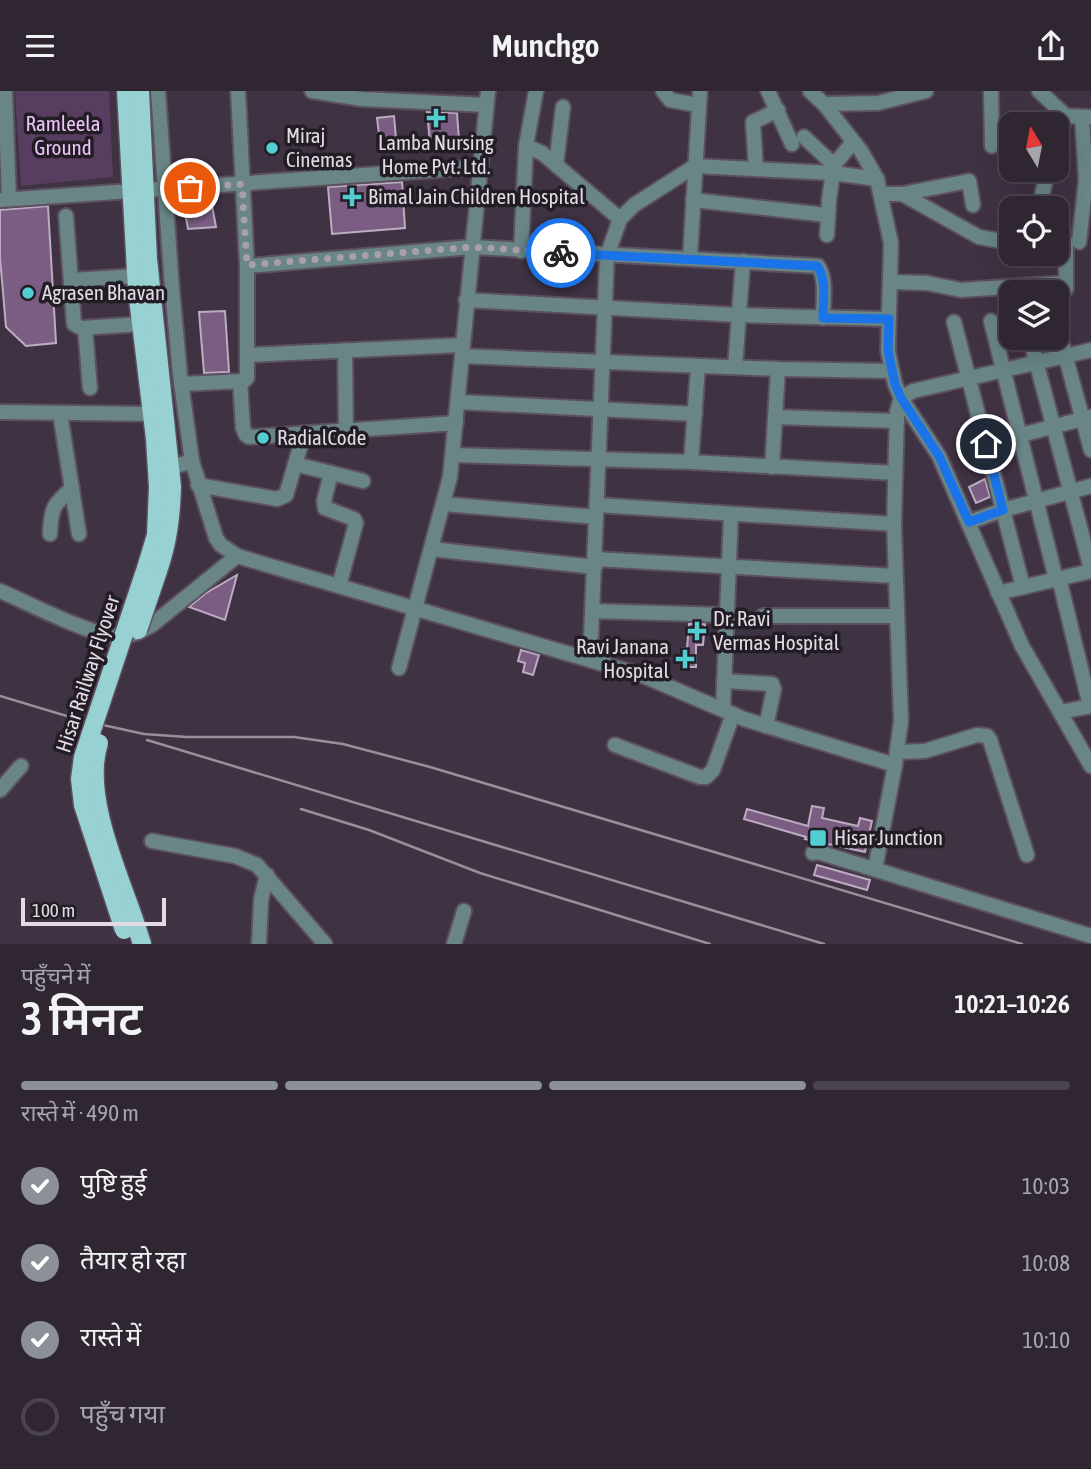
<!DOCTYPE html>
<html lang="hi">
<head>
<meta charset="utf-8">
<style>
  body { margin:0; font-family:"Asap Condensed","Noto Sans Devanagari",sans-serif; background:#372e3a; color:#f1f3f6; height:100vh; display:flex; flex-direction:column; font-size:26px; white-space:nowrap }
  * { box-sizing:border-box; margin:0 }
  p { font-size:23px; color:#a7a5ac }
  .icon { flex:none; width:38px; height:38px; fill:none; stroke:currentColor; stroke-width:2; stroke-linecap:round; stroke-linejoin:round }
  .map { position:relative; height:853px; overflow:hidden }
  .details { display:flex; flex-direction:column; background:#2f2632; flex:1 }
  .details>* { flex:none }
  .needle { width:46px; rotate:350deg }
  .buttons { position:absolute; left:999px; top:21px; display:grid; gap:14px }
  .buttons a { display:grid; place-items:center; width:70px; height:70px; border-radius:14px; background:#2f2632; box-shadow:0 7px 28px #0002,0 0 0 2px #4a434d; font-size:35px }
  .scale { position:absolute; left:21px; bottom:18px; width:145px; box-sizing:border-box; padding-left:7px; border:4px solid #e2dae4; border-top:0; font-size:19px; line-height:24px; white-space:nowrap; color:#e2dae4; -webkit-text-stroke:5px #221c24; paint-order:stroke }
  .pin { position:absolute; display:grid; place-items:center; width:60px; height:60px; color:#fff; margin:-30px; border:4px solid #fff; border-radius:50%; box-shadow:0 2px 7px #0007 }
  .courier { position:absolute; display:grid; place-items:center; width:70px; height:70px; margin:-35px; border:5px solid #1a73e8; border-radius:50%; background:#fff; color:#222; box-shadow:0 2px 9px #0007 }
  .headline em { font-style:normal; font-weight:600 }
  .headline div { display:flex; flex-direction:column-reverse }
  .headline { display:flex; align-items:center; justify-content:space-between; height:119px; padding:0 21px }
  h1 { font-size:46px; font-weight:600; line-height:52px }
  .bar { display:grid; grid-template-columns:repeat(4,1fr); gap:10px 7px; align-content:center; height:84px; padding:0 21px }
  .bar i { height:9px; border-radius:5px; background:#4a434d }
  .bar .selected { background:#8c9099 }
  .bar p { grid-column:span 4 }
  ol { padding:0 21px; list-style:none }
  li { display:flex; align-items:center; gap:21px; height:77px }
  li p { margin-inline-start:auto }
  li .icon { padding:7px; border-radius:50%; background:#8c9099; color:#fff; stroke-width:4 }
  li:last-child { color:#a7a5ac }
  li i { width:38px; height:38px; border:4px solid #4a434d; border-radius:50% }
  header { display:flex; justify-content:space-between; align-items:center; height:91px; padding:0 21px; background:#2f2632; font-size:32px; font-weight:600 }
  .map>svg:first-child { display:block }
  .green { fill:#573d5f }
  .building { fill:#7b5d84; stroke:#bcacc1; stroke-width:2 }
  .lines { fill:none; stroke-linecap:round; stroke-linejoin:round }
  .minor-casing { stroke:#5c5060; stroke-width:18 }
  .major-casing { stroke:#5c5060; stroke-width:21 }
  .minor { stroke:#698585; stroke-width:14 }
  .major { stroke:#98d1d2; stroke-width:18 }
  .rail { stroke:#998f9c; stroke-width:2.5 }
  .major-bridge-casing { stroke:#5c5060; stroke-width:21; stroke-linecap:butt }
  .major-bridge { stroke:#98d1d2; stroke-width:18 }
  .done { stroke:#a99fac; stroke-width:7; stroke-dasharray:0 12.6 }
  .route { stroke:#1a73e8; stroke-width:9 }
  .poi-dot { fill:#52cdd0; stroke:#221c24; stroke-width:2.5 }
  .labels { text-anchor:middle; stroke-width:7; stroke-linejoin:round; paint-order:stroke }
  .park-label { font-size:21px; fill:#ebc5f7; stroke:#221c24 }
  .poi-label { font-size:21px; fill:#e2dae4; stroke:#221c24; text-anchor:start }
  .street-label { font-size:21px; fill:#e2dae4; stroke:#221c24 }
</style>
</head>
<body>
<header><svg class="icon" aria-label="menu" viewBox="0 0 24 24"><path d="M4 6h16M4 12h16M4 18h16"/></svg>Munchgo<svg class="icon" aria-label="share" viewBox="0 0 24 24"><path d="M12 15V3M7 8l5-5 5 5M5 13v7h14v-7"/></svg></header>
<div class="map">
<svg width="1091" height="853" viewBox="0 0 1091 853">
  <rect width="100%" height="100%" fill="#3f3243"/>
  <polygon class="green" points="15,0 109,0 113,86 21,95"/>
  <g class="building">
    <polygon points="427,21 457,22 459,49 430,52"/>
    <polygon points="394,25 397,58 381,59 377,27"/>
    <polygon points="402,91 405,137 332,143 328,96"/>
    <polygon points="211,109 216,136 188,138 183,111"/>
    <polygon points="48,115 56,252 26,255 6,236 0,167 0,119"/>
    <polygon points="225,220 229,281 204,282 199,221"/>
    <polygon points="985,388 990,406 976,412 969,396"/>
    <polygon points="237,484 225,529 189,516 206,502"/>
    <polygon points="689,533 705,533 703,554 696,554 696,576 682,576 682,557 687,557"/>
    <polygon points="521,559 539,564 533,584 523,581 525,572 518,570"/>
    <polygon points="812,715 824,717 822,727 858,735 860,727 872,730 865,761 805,748 806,746 744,728 747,718 808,735"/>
    <polygon points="817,774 870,789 867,799 814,784"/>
  </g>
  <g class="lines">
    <g class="minor-casing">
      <g id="minor">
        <polyline points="5,0 9,108"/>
        <polyline points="158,0 172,197 180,284 192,370 170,377"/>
        <polyline points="312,0 362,8 486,14"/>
        <polyline points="663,0 670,9 698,14"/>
        <polyline points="768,0 792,53"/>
        <polyline points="810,0 824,13 861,60 877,88 891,152 888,260 895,293 901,307 939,365 1022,555 1091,675"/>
        <polyline points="991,0 992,55"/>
        <polyline points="1039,0 1066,25 1090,26"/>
        <polyline points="824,13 878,12 926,0"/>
        <polyline points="804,46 834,74"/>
        <polyline points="1057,50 1066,25"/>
        <polyline points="526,55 542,62 620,128"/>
        <polyline points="556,74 563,16"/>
        <polyline points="756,78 753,31 778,19"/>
        <polyline points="881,103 902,103 979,146 1012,152"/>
        <polyline points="902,103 969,90 973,114"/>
        <polyline points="1042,104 1048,79"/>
        <polyline points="0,109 480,76"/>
        <polyline points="693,109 827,124"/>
        <polyline points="66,125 74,233 81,237 141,233"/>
        <polyline points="827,144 829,109 834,74 853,51"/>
        <polyline points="1079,151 1086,89 1082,27"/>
        <polyline points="521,160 526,55 536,0"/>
        <polyline points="690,167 700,0"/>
        <path d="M247,175L472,156L818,175C827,188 823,210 823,227"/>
        <polyline points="71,189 136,185"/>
        <polyline points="891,191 927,192 961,199 1065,192"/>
        <polyline points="1066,198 1066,151"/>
        <polyline points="466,209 738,224 889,228"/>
        <polyline points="991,230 1056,488"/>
        <polyline points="954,231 1023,496"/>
        <polyline points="1057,234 1091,359"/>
        <polyline points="85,237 90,297"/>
        <polyline points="1030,247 1091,478"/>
        <polyline points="345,259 346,340"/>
        <polyline points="248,264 462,254"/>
        <polyline points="462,265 778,278 892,280"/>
        <polyline points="735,276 743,170"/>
        <polyline points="240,290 243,337 246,344 249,346 456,332"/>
        <polyline points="181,293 244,290 247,287 247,175 238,0"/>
        <polyline points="458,311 695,323"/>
        <polyline points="0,321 152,323"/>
        <polyline points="60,322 79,443"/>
        <polyline points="775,326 897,330"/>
        <polyline points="986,353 1090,326"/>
        <polyline points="453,364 691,371 895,382"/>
        <polyline points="192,370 216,447 221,454 237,465 644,585 744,628 895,674"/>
        <polyline points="691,371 698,275"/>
        <polyline points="295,373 363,390"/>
        <polyline points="772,376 778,278"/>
        <polyline points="331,382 324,410 325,417 354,428 356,432 339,495"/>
        <polyline points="198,394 277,408 286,404 304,343"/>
        <polyline points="443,413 596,426"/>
        <polyline points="597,414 894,433"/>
        <polyline points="969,431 1003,419 1091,395"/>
        <path d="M50,443C51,417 53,414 72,397"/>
        <polyline points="431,458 595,476"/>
        <polyline points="595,468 895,485"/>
        <polyline points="1059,487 1090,615"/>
        <path d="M0,500C29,512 88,544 118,545C132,545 142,540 153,533L237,465"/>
        <polyline points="998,502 1091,480"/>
        <polyline points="592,520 727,524"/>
        <polyline points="763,525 897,525"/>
        <polyline points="590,569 607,165 620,128 634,114 695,75 833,82 877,88"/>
        <polyline points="399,577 450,386 488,0"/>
        <polyline points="724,590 772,593 774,598 766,635"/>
        <polyline points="723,619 731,423"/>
        <polyline points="1060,621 1091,615"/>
        <polyline points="615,654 700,686 706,686 713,679 733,623"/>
        <polyline points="897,661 925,660 977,644 987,645 990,649 1027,764"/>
        <polyline points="0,699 21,675"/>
        <polyline points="152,750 235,765 257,774 325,853"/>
        <polyline points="813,762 818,761 1091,845"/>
        <polyline points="875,778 895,674 901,630 894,433 897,321 901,307 913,300 1091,259"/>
        <polyline points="259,853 261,809 267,784"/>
        <polyline points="454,853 464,820"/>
      </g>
    </g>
    <g class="major-casing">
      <g id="major">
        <polyline points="126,0 137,199 155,348 158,396 156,444 146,477"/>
        <path d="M140,0L148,168L172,396C171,426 168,451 158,480"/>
        <polyline points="136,834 142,853"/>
      </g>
    </g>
    <use href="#minor" class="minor"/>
    <use href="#major" class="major"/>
    <g class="rail">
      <polyline points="0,605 90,632"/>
      <polyline points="80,629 144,643 187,646 294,646 343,653 430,676 1022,853"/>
      <polyline points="147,649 824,853"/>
      <polyline points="301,718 369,739 480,782 710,853"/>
    </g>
    <g class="major-bridge-casing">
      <g id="major-bridge">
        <polyline points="138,539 158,480"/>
        <path d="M99,652C82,704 119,783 136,834"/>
        <polyline points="124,839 83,714 80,688 83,666 146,477"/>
      </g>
    </g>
    <use href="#major-bridge" class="major-bridge"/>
  </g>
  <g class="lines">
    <polyline class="done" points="190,97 242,93 247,174 472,156 561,162"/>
    <path class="route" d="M561,162L817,175C827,188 823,211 823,227L889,228L888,260L895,293L901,307L939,365L969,431L1003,419L986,353"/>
  </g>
  <g class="poi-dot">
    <path d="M432.5 16.5h7v7h7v7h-7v7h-7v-7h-7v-7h7z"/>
    <circle cx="272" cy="57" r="7"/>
    <path d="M348.5 95.5h7v7h7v7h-7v7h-7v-7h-7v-7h7z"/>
    <circle cx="28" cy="202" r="7"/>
    <circle cx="263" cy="347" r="7"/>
    <path d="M693.5 529.5h7v7h7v7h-7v7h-7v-7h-7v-7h7z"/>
    <path d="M681.5 557.5h7v7h7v7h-7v7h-7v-7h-7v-7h7z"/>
    <rect x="809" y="738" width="18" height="18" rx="3.5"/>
  </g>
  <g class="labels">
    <g class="park-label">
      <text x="63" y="40">Ramleela<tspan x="63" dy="24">Ground</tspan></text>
    </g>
    <g class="poi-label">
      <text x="286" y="52">Miraj<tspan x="286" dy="24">Cinemas</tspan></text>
      <text x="436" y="59" text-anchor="middle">Lamba Nursing<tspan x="436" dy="24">Home Pvt. Ltd.</tspan></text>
      <text x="368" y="113">Bimal Jain Children Hospital</text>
      <text x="42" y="209">Agrasen Bhavan</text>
      <text x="277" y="354">RadialCode</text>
      <text x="713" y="535">Dr. Ravi<tspan x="713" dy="24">Vermas Hospital</tspan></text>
      <text x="669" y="563" text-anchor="end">Ravi Janana<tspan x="669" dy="24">Hospital</tspan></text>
      <text x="834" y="754">Hisar Junction</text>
    </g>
    <g class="street-label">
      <text transform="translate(88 583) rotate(-72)" y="7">Hisar Railway Flyover</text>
    </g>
  </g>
</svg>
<div class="buttons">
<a><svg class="needle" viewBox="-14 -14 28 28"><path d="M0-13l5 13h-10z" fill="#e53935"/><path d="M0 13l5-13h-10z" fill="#a7a5ac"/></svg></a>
<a><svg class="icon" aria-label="locate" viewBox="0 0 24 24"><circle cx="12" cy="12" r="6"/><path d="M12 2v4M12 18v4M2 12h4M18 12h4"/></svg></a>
<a><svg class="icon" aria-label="layers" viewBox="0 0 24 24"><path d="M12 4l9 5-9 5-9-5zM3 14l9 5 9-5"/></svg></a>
</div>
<div class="scale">100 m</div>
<div class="pin" style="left:190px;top:97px;background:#ea580c"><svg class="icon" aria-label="bag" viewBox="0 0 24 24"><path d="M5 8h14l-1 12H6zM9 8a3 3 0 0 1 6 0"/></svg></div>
<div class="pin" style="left:986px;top:353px;background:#1f2937"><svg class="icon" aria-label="home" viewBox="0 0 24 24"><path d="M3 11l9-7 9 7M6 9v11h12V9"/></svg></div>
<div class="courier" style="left:561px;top:162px"><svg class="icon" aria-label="bike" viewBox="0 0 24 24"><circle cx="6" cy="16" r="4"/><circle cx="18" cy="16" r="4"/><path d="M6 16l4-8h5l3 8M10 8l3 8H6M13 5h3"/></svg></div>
</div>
<section class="details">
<div class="headline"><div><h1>3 मिनट</h1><p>पहुँचने में</p></div><em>10:21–10:26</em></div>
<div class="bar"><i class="selected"></i><i class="selected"></i><i class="selected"></i><i></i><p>रास्ते में · 490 m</p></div>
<ol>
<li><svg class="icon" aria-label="check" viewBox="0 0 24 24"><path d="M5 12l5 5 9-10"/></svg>पुष्टि हुई<p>10:03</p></li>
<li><svg class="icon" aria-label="check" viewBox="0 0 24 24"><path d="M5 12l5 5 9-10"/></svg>तैयार हो रहा<p>10:08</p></li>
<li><svg class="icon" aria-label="check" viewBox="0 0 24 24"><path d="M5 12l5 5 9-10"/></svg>रास्ते में<p>10:10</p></li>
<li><i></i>पहुँच गया</li>
</ol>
</section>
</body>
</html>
